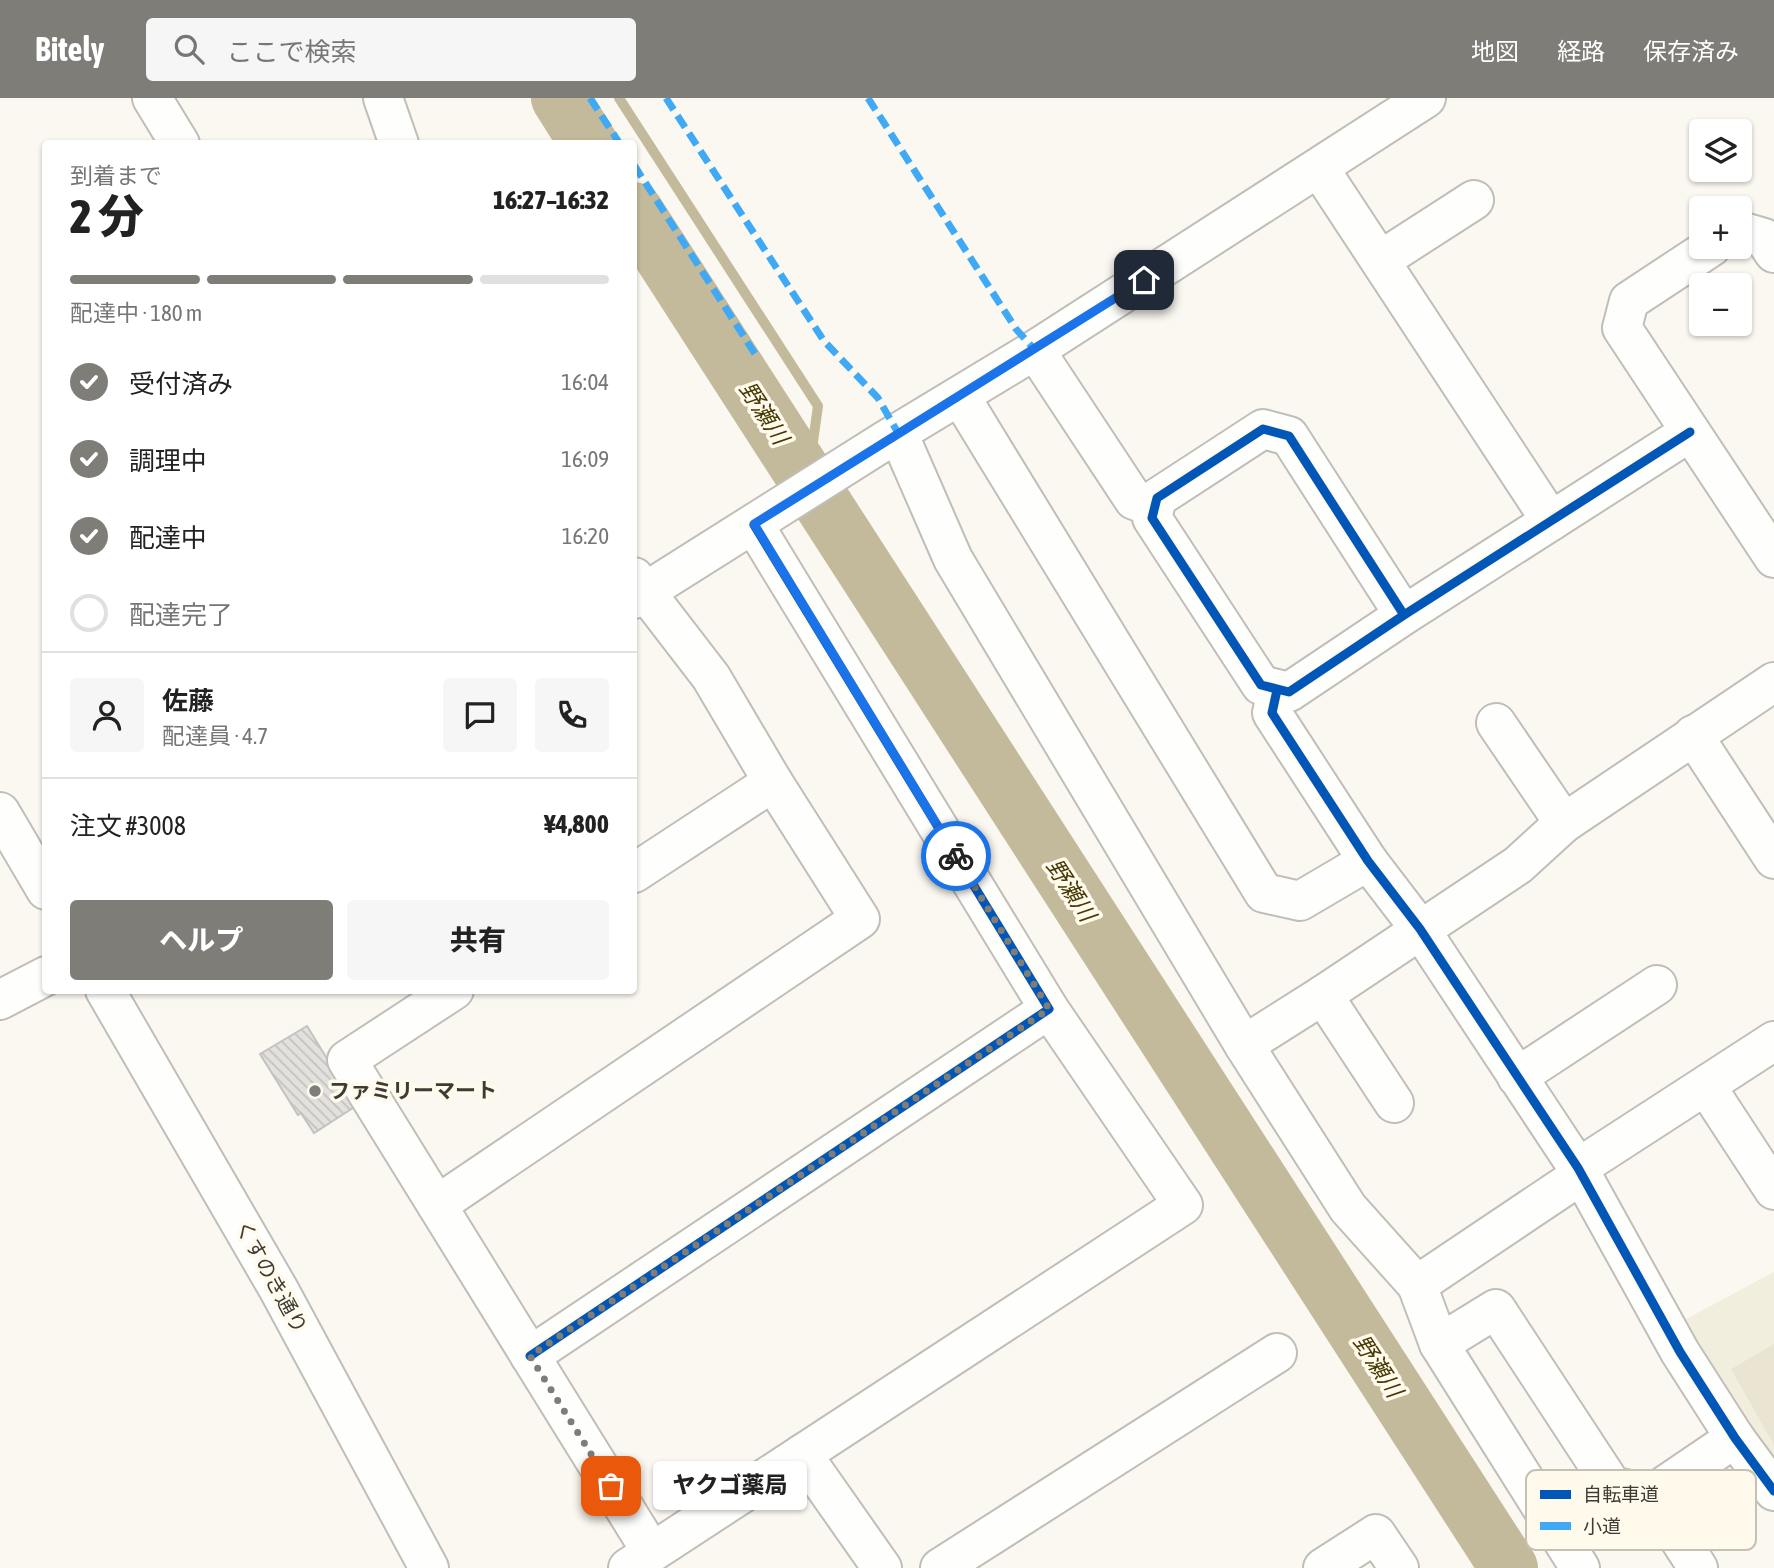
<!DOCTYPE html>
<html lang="ja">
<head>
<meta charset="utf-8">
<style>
  body { margin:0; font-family:"Asap Condensed","Noto Sans JP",sans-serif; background:#f6f6f6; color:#222; height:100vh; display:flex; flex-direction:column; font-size:26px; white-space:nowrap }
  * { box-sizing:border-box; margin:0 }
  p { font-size:23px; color:#767676 }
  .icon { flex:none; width:38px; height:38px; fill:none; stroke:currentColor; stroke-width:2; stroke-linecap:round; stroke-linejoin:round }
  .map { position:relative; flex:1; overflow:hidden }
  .panel { position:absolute; left:42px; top:42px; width:595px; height:854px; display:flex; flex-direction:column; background:#fff; border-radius:7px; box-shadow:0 2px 5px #0004 }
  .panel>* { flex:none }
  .tools { position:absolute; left:1689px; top:21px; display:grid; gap:14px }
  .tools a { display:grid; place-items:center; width:63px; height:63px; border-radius:7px; background:#fff; box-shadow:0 2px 5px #0004; font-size:35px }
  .pin { position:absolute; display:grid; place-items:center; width:60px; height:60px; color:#fff; margin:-30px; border-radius:14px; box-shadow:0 4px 10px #0006 }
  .courier { position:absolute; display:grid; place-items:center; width:70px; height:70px; margin:-35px; border:5px solid #1a73e8; border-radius:50%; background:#fff; color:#222; box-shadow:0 2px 9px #0007 }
  .bubble { position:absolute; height:49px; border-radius:7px; background:#fff; box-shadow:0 2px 5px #0004; font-size:23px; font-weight:800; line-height:49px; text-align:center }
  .head em { font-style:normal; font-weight:800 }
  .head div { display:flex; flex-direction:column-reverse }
  .head { display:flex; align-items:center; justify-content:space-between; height:119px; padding:0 28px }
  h1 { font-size:46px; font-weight:800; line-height:52px }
  .bar { display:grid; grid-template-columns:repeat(4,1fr); gap:10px 7px; align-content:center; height:84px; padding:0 28px }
  .bar i { height:9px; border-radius:5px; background:#e0e0e0 }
  .bar .selected { background:#7f7d77 }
  .bar p { grid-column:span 4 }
  .line { display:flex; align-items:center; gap:18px; padding:0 28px; border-top:2px solid #e0e0e0 }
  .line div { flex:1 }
  .round { display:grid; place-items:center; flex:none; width:74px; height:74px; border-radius:7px; background:#f6f6f6 }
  ol { padding:0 28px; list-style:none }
  li { display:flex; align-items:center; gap:21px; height:77px }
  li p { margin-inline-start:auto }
  li .icon { padding:7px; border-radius:50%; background:#7f7d77; color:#fff; stroke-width:4 }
  li:last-child { color:#767676 }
  li i { width:38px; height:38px; border:4px solid #e0e0e0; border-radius:50% }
  .cta { display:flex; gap:14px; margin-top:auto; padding:14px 28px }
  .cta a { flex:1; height:80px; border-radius:7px; background:#7f7d77; color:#fff; font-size:28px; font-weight:800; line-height:80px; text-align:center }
  .cta a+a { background:#f6f6f6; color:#222 }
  header { display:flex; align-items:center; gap:42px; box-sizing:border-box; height:98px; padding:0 35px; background:#7f7d77; color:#fff }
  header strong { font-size:33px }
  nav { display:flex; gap:38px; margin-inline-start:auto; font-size:24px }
  .search { width:490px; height:63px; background:#f6f6f6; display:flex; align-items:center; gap:18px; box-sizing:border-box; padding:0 24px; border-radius:7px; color:#767676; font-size:26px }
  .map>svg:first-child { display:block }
  .built { fill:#f2eede }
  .pitch { fill:#eae5d3 }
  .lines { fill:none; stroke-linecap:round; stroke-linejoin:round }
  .stream { stroke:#c3ba9c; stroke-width:10 }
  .river { stroke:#c3ba9c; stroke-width:58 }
  .building { fill:url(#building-back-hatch); stroke:#c5c3c2; stroke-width:2 }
  .minor-casing { stroke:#c0beb8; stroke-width:42 }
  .minor { stroke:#fefefd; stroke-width:38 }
  .quiet { stroke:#3fa9f5; stroke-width:7; stroke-dasharray:14 7; stroke-linecap:butt }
  .cycleway-casing { stroke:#fffaeb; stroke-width:13 }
  .cycleway { stroke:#0057b8; stroke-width:9 }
  .done { stroke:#7f7d77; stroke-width:7; stroke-dasharray:0 12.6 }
  .route { stroke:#1a73e8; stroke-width:9 }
  .poi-dot { fill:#7f7d77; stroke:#fffaeb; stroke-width:2.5 }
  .labels { text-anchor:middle; stroke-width:7; stroke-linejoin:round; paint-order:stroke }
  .poi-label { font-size:21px; font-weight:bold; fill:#3d3b36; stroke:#fffaeb; text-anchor:start }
  .street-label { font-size:21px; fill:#3d3b36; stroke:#fffaeb }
  .water-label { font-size:23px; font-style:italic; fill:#463904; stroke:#fffaeb }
  .key { fill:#fffaeb; stroke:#c5c1b5; stroke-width:2 }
  .key-label { font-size:19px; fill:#3d3b36 }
</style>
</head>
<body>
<header>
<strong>Bitely</strong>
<div class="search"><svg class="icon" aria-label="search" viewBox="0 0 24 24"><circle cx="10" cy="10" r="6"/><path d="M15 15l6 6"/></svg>ここで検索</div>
<nav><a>地図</a><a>経路</a><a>保存済み</a></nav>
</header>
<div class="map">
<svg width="1774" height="1470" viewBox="0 0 1774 1470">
  <defs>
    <pattern id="building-back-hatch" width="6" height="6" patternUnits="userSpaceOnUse" patternTransform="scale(1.75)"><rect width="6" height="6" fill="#e3e1de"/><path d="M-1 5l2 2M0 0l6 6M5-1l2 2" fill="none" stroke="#c4c2bf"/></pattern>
  </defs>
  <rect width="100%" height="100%" fill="#faf8f0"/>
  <polygon class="built" points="1774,1174 1774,1385 1671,1229"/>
  <polygon class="pitch" points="1774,1246 1774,1347 1731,1271"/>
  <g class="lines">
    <polyline class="stream" points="619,0 818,308 808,379"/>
    <g class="river">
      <polyline points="560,0 589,46"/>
      <path d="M634,113C927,564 1216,1018 1509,1470"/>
    </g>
  </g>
  <polygon class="building" points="307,928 356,1008 314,1035 301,1015 298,1017 260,956"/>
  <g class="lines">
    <g class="minor-casing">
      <g id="minor">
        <polyline points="152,0 180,46"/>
        <polyline points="383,0 399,46"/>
        <polyline points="1319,70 1551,423"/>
        <polyline points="1740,133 1764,140 1774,155"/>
        <polyline points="1711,149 1629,203 1622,230 1774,460"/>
        <polyline points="1381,162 1474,102"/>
        <polyline points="1035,252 1134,402 1154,409"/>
        <polyline points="960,298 1264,795 1300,803 1368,763"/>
        <polyline points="898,335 953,461 1244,947 1348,1110 1417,1187 1581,1077"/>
        <polyline points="634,501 886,342 1035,252 1426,0"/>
        <polyline points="1404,517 1289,338 1263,331 1157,400 1152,420 1261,587 1289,594 1404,517 1690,334"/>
        <polyline points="1277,592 1272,615 1368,763 1420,831 1578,1070 1680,1254 1735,1340 1774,1393"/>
        <polyline points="1496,625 1564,725"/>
        <polyline points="1693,637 1774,761"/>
        <polyline points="0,714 46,792"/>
        <polyline points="634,775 773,684"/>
        <polyline points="105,892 279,1192 429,1470"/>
        <polyline points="454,892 347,962 651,1453"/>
        <polyline points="0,902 46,878"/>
        <polyline points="1244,947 1323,897"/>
        <polyline points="1517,979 1657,887"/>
        <polyline points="1706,988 1774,1092"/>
        <polyline points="1394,1005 1323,897 1518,767 1564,725 1774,584"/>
        <polyline points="1578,1070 1774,943"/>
        <polyline points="437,1107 860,821 773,684 711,579 634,479"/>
        <polyline points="1417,1187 1439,1246 1580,1470"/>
        <polyline points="1439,1246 1496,1211 1612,1388 1651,1397 1698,1470"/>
        <polyline points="530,1258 1049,911 754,427"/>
        <polyline points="802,1356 882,1470"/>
        <polyline points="1651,1397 1735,1340"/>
        <polyline points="628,1470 1183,1107 1049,911"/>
        <polyline points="940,1470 1277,1255"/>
        <polyline points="1323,1470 1376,1436 1399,1470"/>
      </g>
    </g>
    <use href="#minor" class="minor"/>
    <g class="quiet">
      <polyline points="590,0 620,46"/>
      <polyline points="666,0 824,243 878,300 898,335"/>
      <polyline points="868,0 1016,231 1035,252"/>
      <polyline points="634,67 757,259"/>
    </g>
    <g class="cycleway-casing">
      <g id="cycleway">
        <polyline points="1404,517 1289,338 1263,331 1157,400 1152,420 1261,587 1289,594 1404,517 1690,334"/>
        <polyline points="1277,592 1272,615 1368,763 1420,831 1578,1070 1680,1254 1735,1340 1774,1393"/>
        <polyline points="530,1258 1049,911 754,427"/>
      </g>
    </g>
    <use href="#cycleway" class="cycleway"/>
  </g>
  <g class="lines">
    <polyline class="done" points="611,1388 530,1258 1049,911 956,758"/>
    <polyline class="route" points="956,758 754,426 1144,182"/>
  </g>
  <circle class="poi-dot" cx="315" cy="993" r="7"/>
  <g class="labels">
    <g class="poi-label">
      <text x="329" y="1000">ファミリーマート</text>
    </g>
    <g class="street-label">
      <text transform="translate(271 1179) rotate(61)" y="7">くすのき通り</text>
    </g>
    <g class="water-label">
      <text transform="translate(764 315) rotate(57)" y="8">野瀬川</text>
      <text transform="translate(1071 792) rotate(57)" y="8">野瀬川</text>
      <text transform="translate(1378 1268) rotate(57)" y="8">野瀬川</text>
    </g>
  </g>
  <rect x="1526" y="1372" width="230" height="80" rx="10" class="key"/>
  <rect x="1540" y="1392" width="31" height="9" fill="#0057b8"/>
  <rect x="1540" y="1424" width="31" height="8" fill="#3fa9f5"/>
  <g class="key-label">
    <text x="1583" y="1403">自転車道</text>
    <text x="1583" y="1435">小道</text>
  </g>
</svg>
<div class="tools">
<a><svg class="icon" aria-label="layers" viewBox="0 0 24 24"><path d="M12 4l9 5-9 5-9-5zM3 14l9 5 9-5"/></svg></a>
<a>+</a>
<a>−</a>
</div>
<div class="pin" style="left:611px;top:1388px;background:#ea580c"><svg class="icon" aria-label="bag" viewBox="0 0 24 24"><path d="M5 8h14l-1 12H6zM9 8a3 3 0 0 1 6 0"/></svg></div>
<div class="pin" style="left:1144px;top:182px;background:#1f2937"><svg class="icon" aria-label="home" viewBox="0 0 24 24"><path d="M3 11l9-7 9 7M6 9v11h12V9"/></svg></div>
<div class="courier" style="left:956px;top:758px"><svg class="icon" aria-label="bike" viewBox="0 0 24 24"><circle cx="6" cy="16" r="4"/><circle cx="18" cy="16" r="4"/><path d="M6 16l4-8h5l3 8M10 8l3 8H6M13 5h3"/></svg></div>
<div class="bubble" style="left:653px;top:1363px;width:154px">ヤクゴ薬局</div>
<section class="panel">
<div class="head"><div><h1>2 分</h1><p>到着まで</p></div><em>16:27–16:32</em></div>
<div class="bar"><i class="selected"></i><i class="selected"></i><i class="selected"></i><i></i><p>配達中 · 180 m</p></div>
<ol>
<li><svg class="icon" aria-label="check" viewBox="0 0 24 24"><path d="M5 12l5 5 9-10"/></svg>受付済み<p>16:04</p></li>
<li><svg class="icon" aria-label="check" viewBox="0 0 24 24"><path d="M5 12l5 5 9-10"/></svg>調理中<p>16:09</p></li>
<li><svg class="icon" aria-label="check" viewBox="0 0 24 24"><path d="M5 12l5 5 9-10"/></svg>配達中<p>16:20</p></li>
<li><i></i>配達完了</li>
</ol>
<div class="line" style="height:126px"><a class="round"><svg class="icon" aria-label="person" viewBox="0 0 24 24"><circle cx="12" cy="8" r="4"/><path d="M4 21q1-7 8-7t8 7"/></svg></a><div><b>佐藤</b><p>配達員 · 4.7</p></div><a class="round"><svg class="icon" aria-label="chat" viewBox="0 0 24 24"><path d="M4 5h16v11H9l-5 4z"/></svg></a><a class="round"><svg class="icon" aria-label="phone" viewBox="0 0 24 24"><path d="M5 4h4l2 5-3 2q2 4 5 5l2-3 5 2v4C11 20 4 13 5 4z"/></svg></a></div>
<div class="line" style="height:91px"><div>注文 #3008</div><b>¥4,800</b></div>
<div class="cta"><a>ヘルプ</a><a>共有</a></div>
</section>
</div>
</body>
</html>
